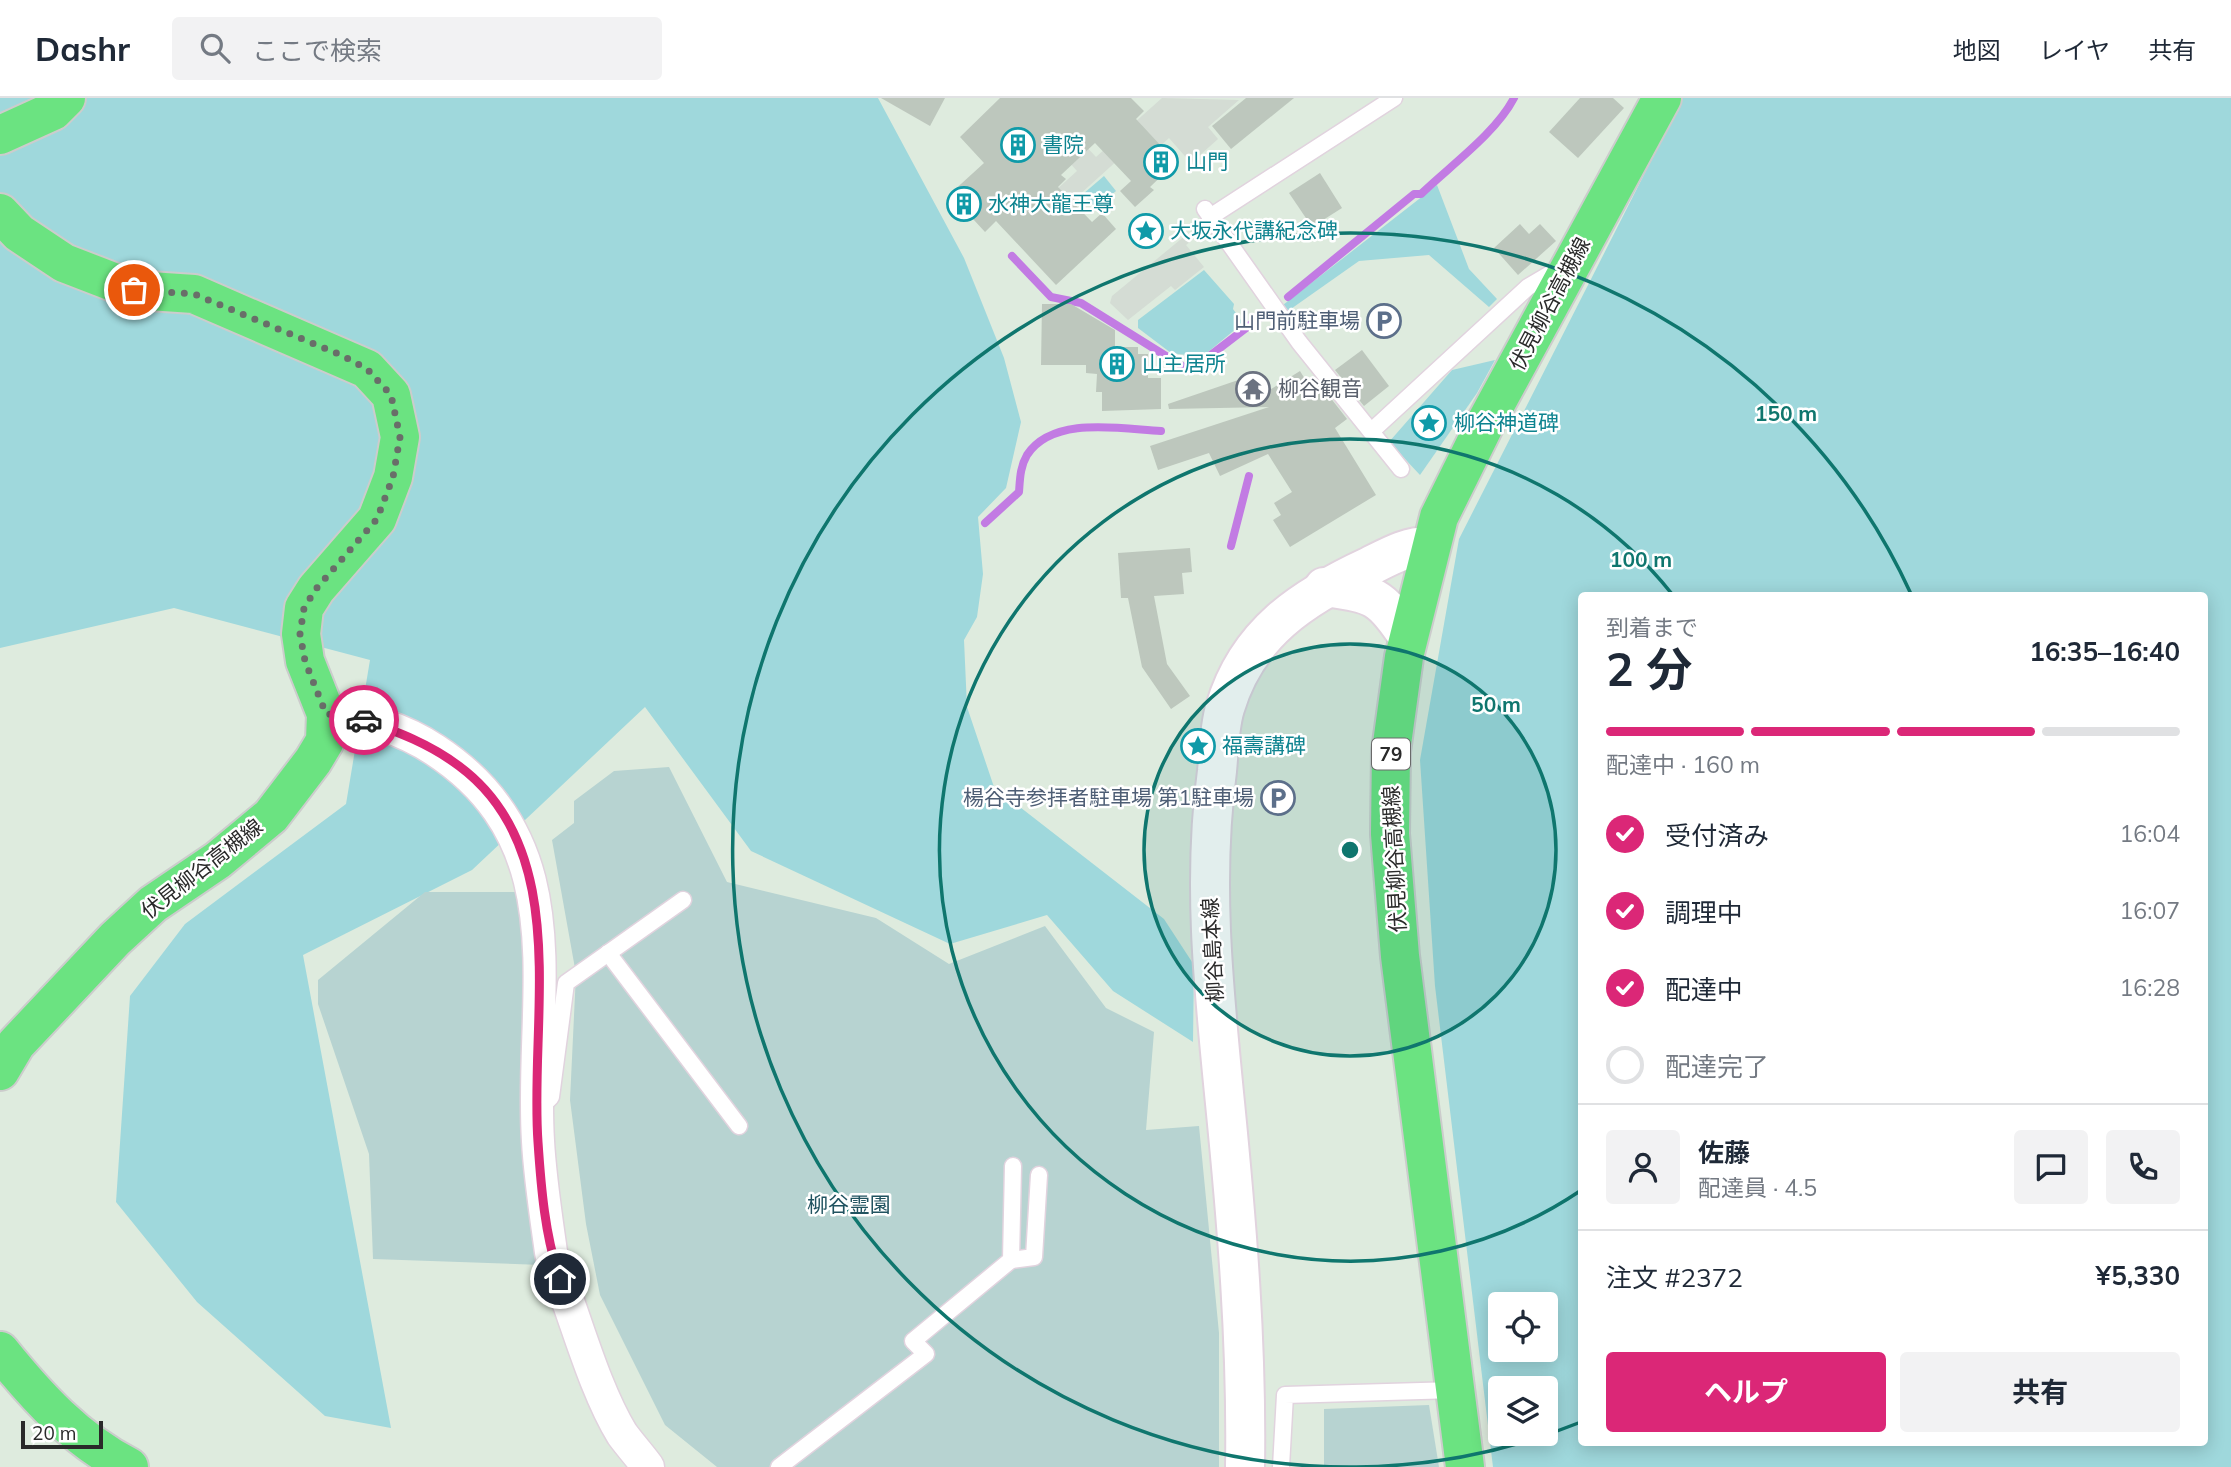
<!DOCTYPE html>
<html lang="ja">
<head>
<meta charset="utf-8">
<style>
  body { margin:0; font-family:Mulish,"Noto Sans JP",sans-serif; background:#f2f2f3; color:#1f2937; height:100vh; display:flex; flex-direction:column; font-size:26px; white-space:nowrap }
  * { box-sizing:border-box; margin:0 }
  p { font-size:23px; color:#747a83 }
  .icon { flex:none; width:38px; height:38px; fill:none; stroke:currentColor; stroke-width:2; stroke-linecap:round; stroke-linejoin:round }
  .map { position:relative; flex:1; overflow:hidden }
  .drawer { position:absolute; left:1578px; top:494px; width:630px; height:854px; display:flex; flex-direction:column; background:#fff; border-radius:7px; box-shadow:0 4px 18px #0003 }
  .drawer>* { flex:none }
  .controls { position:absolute; left:1488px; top:1194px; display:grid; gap:14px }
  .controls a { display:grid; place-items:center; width:70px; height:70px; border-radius:7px; background:#fff; box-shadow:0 4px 18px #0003; font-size:35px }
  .scale { position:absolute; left:21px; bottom:18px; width:82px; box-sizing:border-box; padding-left:7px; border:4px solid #2a2a2a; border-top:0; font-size:19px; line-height:24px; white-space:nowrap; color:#2a2a2a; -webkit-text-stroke:5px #fff; paint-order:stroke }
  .pin { position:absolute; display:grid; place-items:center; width:60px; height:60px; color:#fff; margin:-30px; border:4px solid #fff; border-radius:50%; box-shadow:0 2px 7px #0007 }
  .courier { position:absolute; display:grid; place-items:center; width:70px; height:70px; margin:-35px; border:5px solid #db2777; border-radius:50%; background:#fff; color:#222; box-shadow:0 2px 9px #0007 }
  .summary em { font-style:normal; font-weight:700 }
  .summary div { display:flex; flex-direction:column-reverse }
  .summary { display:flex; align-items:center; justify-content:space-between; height:119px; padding:0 28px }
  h1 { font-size:46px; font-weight:700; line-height:52px }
  .bar { display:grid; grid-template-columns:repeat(4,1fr); gap:10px 7px; align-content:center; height:84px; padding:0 28px }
  .bar i { height:9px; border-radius:5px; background:#e0e1e3 }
  .bar .selected { background:#db2777 }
  .bar p { grid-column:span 4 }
  .line { display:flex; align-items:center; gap:18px; padding:0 28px; border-top:2px solid #e0e1e3 }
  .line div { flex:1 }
  .round { display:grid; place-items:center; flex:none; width:74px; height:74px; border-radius:7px; background:#f2f2f3 }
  ol { padding:0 28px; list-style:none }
  li { display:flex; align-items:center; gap:21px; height:77px }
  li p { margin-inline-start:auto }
  li .icon { padding:7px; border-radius:50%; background:#db2777; color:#fff; stroke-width:4 }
  li:last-child { color:#747a83 }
  li i { width:38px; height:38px; border:4px solid #e0e1e3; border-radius:50% }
  .primary-button { display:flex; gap:14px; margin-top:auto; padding:14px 28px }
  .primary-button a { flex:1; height:80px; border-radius:7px; background:#db2777; color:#fff; font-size:28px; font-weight:700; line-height:80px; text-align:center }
  .primary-button a+a { background:#f2f2f3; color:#1f2937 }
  header { display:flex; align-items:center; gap:42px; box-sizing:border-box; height:98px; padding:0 35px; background:#fff; border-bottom:2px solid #e0e1e3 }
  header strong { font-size:33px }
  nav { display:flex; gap:38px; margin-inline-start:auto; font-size:24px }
  .search { width:490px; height:63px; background:#f2f2f3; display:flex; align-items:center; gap:18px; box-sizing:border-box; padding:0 24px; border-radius:7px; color:#747a83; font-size:26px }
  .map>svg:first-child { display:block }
  .green { fill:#9fd8dc; fill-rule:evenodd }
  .cemetery { fill:#b7d3d1 }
  .plaza { fill:#d4dcd4 }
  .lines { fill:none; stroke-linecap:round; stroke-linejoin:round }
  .stream { stroke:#c27be3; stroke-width:8 }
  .building { fill:#bdc7bd }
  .service-casing { stroke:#e1d3de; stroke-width:19 }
  .minor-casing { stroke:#e1d3de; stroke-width:35 }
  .secondary-casing { stroke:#e1d3de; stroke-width:42 }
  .primary-casing { stroke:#ccc; stroke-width:42 }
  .service { stroke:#fff; stroke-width:16 }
  .minor { stroke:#fff; stroke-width:32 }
  .secondary { stroke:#fff; stroke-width:38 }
  .primary { stroke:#6be381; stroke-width:38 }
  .done { stroke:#696e69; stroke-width:7; stroke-dasharray:0 12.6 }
  .route { stroke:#db2777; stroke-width:9 }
  .ring { fill:none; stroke:#0f766e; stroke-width:3.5 }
  .labels { text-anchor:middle; stroke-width:5; stroke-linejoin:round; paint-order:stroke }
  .shield { fill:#fff; stroke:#6a6a6a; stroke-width:2 }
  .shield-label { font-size:19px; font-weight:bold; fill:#2a2a2a }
  .culture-label { font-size:21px; fill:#0d838f; stroke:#fff; text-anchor:start }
  .street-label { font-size:21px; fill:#2a2a2a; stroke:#fff }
  .service-label { font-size:21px; fill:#4e5e75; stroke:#fff; text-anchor:end }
  .worship-label { font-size:21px; fill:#5b616d; stroke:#fff; text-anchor:start }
  .park-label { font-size:21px; fill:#215360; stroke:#fff }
  .centre { fill:#0f766e; stroke:#fff; stroke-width:3.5 }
  .ring-label { font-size:21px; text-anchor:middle; font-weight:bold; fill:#0f766e; stroke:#fff; stroke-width:5; stroke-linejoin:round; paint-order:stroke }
</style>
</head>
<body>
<header>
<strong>Dashr</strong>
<div class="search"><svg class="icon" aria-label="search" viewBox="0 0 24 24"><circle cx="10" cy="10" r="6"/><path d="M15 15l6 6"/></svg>ここで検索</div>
<nav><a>地図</a><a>レイヤ</a><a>共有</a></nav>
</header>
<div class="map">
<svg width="2231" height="1369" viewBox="0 0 2231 1369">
  <rect width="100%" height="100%" fill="#deebde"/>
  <g class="green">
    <polygon points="0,0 878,0 964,160 1004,260 1021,324 1006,390 978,419 983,476 977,519 964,542 967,609 994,689 1164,821 1194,867 1193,944 1113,893 1047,817 950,846 751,753 645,609 472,772 303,857 391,1330 325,1318 197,1204 116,1104 130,898 185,826 346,706 370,562 174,510 0,550"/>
    <path d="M1683,0H2231V1369H1493L1435,888L1420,662L1459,441ZM1582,497H2205V1344H1582ZM1500,1206H1545V1251H1500ZM1500,1290H1545V1335H1500Z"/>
    <polygon points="1104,78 1116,93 1096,110 1083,96"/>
    <polygon points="1437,87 1469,171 1497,201 1489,209 1429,157 1359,163 1288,213 1283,207"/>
    <polygon points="1204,172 1234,206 1233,211 1243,225 1202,259 1171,255 1138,230 1138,222"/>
    <polygon points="1495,262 1477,295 1420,377 1389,344 1452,272"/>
  </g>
  <g class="cemetery">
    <polygon points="669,669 727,784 876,820 949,866 1045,828 1106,910 1154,934 1146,1032 1199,1028 1219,1235 1219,1369 717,1369 665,1327 600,1197 586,1126 570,1002 576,876 552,742 574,725 574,703 614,673"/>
    <polygon points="425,794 520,794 536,882 542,1167 373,1161 369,1056 318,906 318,882"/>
    <polygon points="1429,1307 1439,1369 1324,1369 1324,1311"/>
  </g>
  <g class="plaza">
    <polygon points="1162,0 1239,2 1208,29 1218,41 1191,65 1169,40 1143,64 1130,51 1068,107 1055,93 1077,73 1063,57 1080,42 1096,59"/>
    <polygon points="1186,137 1191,143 1186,147 1204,169 1175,192 1171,188 1128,222 1110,205 1112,198"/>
  </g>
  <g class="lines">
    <g class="stream">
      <polyline points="1012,158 1051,199 1081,205 1190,273 1263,217"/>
      <path d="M1288,199L1414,96H1421C1450,68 1496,35 1514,0"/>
      <path d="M985,425L1019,394C1020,381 1020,369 1027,357C1053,317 1122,331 1161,333"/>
      <polyline points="1231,448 1249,378"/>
    </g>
  </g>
  <g class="building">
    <polygon points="881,0 945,0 930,28"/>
    <polygon points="1000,0 1131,0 1144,13 1136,21 1176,64 1150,89 1154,92 1135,109 1120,93 1131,83 1095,45 1061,77 1066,81 1058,89 1092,124 1102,115 1116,131 1056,187 996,123 985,134 950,96 984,65 960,39"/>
    <polygon points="1246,0 1294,0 1231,51 1212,28"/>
    <polygon points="1580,0 1613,0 1624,10 1578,60 1549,34"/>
    <polygon points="1320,75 1342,110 1312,129 1289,95"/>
    <polygon points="1520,126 1529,136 1540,126 1556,143 1518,177 1494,150"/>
    <polygon points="1042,206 1071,206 1115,232 1115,249 1138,249 1138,256 1148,256 1148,280 1161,280 1161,311 1102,313 1102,294 1096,294 1097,276 1086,275 1086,267 1041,267"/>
    <polygon points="1362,252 1389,288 1364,308 1335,272"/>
    <polygon points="1300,273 1311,291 1319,285 1347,321 1335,330 1376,397 1290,449 1273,422 1281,417 1274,405 1292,394 1268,356 1220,378 1209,355 1158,372 1150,348 1269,309 1169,311 1168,306 1247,279 1255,301"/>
    <polygon points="1190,450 1192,474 1182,475 1184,496 1154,498 1167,566 1190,598 1171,611 1142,569 1128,500 1121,500 1118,455"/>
  </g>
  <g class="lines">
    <g class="service-casing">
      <g id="service">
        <polyline points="1205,111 1299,244 1401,371"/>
        <polyline points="1210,119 1394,0"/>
        <polyline points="1376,329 1528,189 1562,169"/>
        <polyline points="608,855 739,1028"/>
        <polyline points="544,1006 551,999 566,885 683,802"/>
        <polyline points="1011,1162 1034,1159 1039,1077"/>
        <polyline points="779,1369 926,1256 913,1243 1011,1162 1013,1068"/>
        <polyline points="1281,1369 1285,1297 1455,1292"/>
      </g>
    </g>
    <g class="minor-casing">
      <path id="minor" d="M326,616C362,617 405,632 435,652C580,747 529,898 538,1043C540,1080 546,1118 551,1154C554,1172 564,1191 570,1209C584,1249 600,1300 622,1336C630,1347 640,1358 648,1369"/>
    </g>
    <g class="secondary-casing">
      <g id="secondary">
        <path d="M1324,489C1373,496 1380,496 1408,539"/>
        <path d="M1245,1369C1247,1247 1237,1126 1225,1005C1214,894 1202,784 1217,673C1219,653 1219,630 1225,610C1247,535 1303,499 1370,468C1390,458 1407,448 1429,448"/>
      </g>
    </g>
    <g class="primary-casing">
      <g id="primary">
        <polyline points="0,37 53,13 66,0"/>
        <polyline points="0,115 19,135 64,165 134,192 194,196 367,271 391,297 400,339 393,379 377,421 316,491 304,510 301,536 305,563 326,616 325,643 313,663 271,718 218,762 153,806 115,841 16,946 0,973"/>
        <path d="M0,1253C37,1299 76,1342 129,1369"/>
        <polyline points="1465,1369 1400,858 1390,736 1391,653 1404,559 1439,419 1487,322 1662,0"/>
      </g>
    </g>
    <use href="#service" class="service"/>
    <use href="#minor" class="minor"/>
    <use href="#secondary" class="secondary"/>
    <use href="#primary" class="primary"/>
  </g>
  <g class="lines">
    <polyline class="done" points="134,192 194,196 341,257 367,271 391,297 400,339 393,379 377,421 316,491 304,510 300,536 305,563 326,616 349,617 364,622"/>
    <path class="route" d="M364,622C398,634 430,646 459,668C574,753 529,923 538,1044C541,1089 545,1139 560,1181"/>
  </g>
  <circle cx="1350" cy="752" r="206" fill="#0f766e" fill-opacity=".12"/>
  <g class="ring">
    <circle cx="1350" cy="752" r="206"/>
    <path d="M1580 1093A411 411 0 1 1 1672 496"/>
    <path d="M1581 1324A617 617 0 1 1 1911 496"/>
  </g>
  <defs>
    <g id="building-ring" transform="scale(1.75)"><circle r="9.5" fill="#fff" stroke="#0f9aa8" stroke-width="1.5"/><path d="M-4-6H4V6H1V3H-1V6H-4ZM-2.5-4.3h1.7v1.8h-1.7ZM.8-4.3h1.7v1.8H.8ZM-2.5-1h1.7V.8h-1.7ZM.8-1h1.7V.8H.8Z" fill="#0f9aa8"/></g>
    <g id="sight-ring" transform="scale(1.75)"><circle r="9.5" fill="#fff" stroke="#0f9aa8" stroke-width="1.5"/><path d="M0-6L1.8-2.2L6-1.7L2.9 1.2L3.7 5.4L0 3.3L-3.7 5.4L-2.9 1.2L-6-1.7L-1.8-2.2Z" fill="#0f9aa8"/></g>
    <g id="parking-ring" transform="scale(1.75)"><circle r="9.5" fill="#fff" stroke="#5c6f8a" stroke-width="1.5"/><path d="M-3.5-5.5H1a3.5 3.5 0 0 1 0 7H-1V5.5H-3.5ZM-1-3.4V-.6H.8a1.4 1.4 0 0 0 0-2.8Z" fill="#5c6f8a"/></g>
    <g id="temple-ring" transform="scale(1.75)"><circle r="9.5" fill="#fff" stroke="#6b7280" stroke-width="1.5"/><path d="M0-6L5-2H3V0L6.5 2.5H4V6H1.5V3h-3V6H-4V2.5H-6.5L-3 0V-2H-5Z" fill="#6b7280"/></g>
  </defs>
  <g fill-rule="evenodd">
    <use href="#building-ring" x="1018" y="47"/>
    <use href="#building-ring" x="1161" y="64"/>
    <use href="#building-ring" x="964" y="106"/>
    <use href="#sight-ring" x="1146" y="133"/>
    <use href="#parking-ring" x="1384" y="223"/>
    <use href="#building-ring" x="1117" y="266"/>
    <use href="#temple-ring" x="1253" y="291"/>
    <use href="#sight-ring" x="1429" y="325"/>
    <use href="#sight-ring" x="1198" y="648"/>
    <use href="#parking-ring" x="1278" y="700"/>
  </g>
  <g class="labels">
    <rect class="shield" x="1372" y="640.5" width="38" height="31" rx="5"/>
    <g class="shield-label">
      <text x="1391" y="663">79</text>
    </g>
    <g class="culture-label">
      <text x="1042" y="54">書院</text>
      <text x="1186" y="71">山門</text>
      <text x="988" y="113">水神大龍王尊</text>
      <text x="1170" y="140">大坂永代講紀念碑</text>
      <text x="1142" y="273">山主居所</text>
      <text x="1454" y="332">柳谷神道碑</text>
      <text x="1222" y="655">福壽講碑</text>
    </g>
    <g class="street-label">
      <text transform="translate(1550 206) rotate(-62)" y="7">伏見柳谷高槻線</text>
      <text transform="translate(1395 761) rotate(-93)" y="7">伏見柳谷高槻線</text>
      <text transform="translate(202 771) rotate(-38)" y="7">伏見柳谷高槻線</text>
      <text transform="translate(1213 852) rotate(-93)" y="7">柳谷島本線</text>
    </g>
    <g class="service-label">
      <text x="1360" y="230">山門前駐車場</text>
      <text x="1254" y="707">楊谷寺参拝者駐車場 第1駐車場</text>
    </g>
    <g class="worship-label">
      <text x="1278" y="298">柳谷観音</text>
    </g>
    <g class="park-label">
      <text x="849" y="1114">柳谷霊園</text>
    </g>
  </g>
  <circle cx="1350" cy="752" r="10" class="centre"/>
  <g class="ring-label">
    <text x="1786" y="323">150 m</text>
    <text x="1641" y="469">100 m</text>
    <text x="1496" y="614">50 m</text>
  </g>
</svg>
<div class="controls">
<a><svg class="icon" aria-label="locate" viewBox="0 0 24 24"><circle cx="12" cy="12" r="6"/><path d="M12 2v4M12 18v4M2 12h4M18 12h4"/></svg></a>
<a><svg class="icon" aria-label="layers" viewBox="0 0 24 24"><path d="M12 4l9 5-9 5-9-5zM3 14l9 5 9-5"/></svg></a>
</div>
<div class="scale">20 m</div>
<div class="pin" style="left:134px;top:192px;background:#ea580c"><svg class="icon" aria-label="bag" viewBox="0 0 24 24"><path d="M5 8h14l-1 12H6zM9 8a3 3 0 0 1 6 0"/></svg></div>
<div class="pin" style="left:560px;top:1181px;background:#1f2937"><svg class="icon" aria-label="home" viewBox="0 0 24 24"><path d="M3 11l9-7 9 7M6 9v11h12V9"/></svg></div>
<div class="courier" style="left:364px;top:622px"><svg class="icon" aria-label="car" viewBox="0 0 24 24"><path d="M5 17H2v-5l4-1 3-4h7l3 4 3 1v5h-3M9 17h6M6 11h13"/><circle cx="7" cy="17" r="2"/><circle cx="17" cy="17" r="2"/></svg></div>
<section class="drawer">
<div class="summary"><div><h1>2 分</h1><p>到着まで</p></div><em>16:35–16:40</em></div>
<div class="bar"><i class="selected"></i><i class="selected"></i><i class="selected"></i><i></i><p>配達中 · 160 m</p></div>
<ol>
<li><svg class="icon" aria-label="check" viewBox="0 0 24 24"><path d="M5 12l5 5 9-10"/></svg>受付済み<p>16:04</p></li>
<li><svg class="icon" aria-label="check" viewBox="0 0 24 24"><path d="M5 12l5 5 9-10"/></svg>調理中<p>16:07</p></li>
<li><svg class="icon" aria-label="check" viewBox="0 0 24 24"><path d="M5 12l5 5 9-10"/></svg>配達中<p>16:28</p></li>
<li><i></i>配達完了</li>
</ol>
<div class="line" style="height:126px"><a class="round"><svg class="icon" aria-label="person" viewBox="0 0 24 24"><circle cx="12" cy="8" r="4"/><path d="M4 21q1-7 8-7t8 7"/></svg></a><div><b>佐藤</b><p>配達員 · 4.5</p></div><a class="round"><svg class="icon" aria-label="chat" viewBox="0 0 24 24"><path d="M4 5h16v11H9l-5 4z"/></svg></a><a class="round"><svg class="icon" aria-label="phone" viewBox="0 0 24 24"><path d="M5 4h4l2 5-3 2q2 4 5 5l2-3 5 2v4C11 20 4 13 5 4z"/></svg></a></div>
<div class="line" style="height:91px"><div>注文 #2372</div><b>¥5,330</b></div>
<div class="primary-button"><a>ヘルプ</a><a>共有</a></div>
</section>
</div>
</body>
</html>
